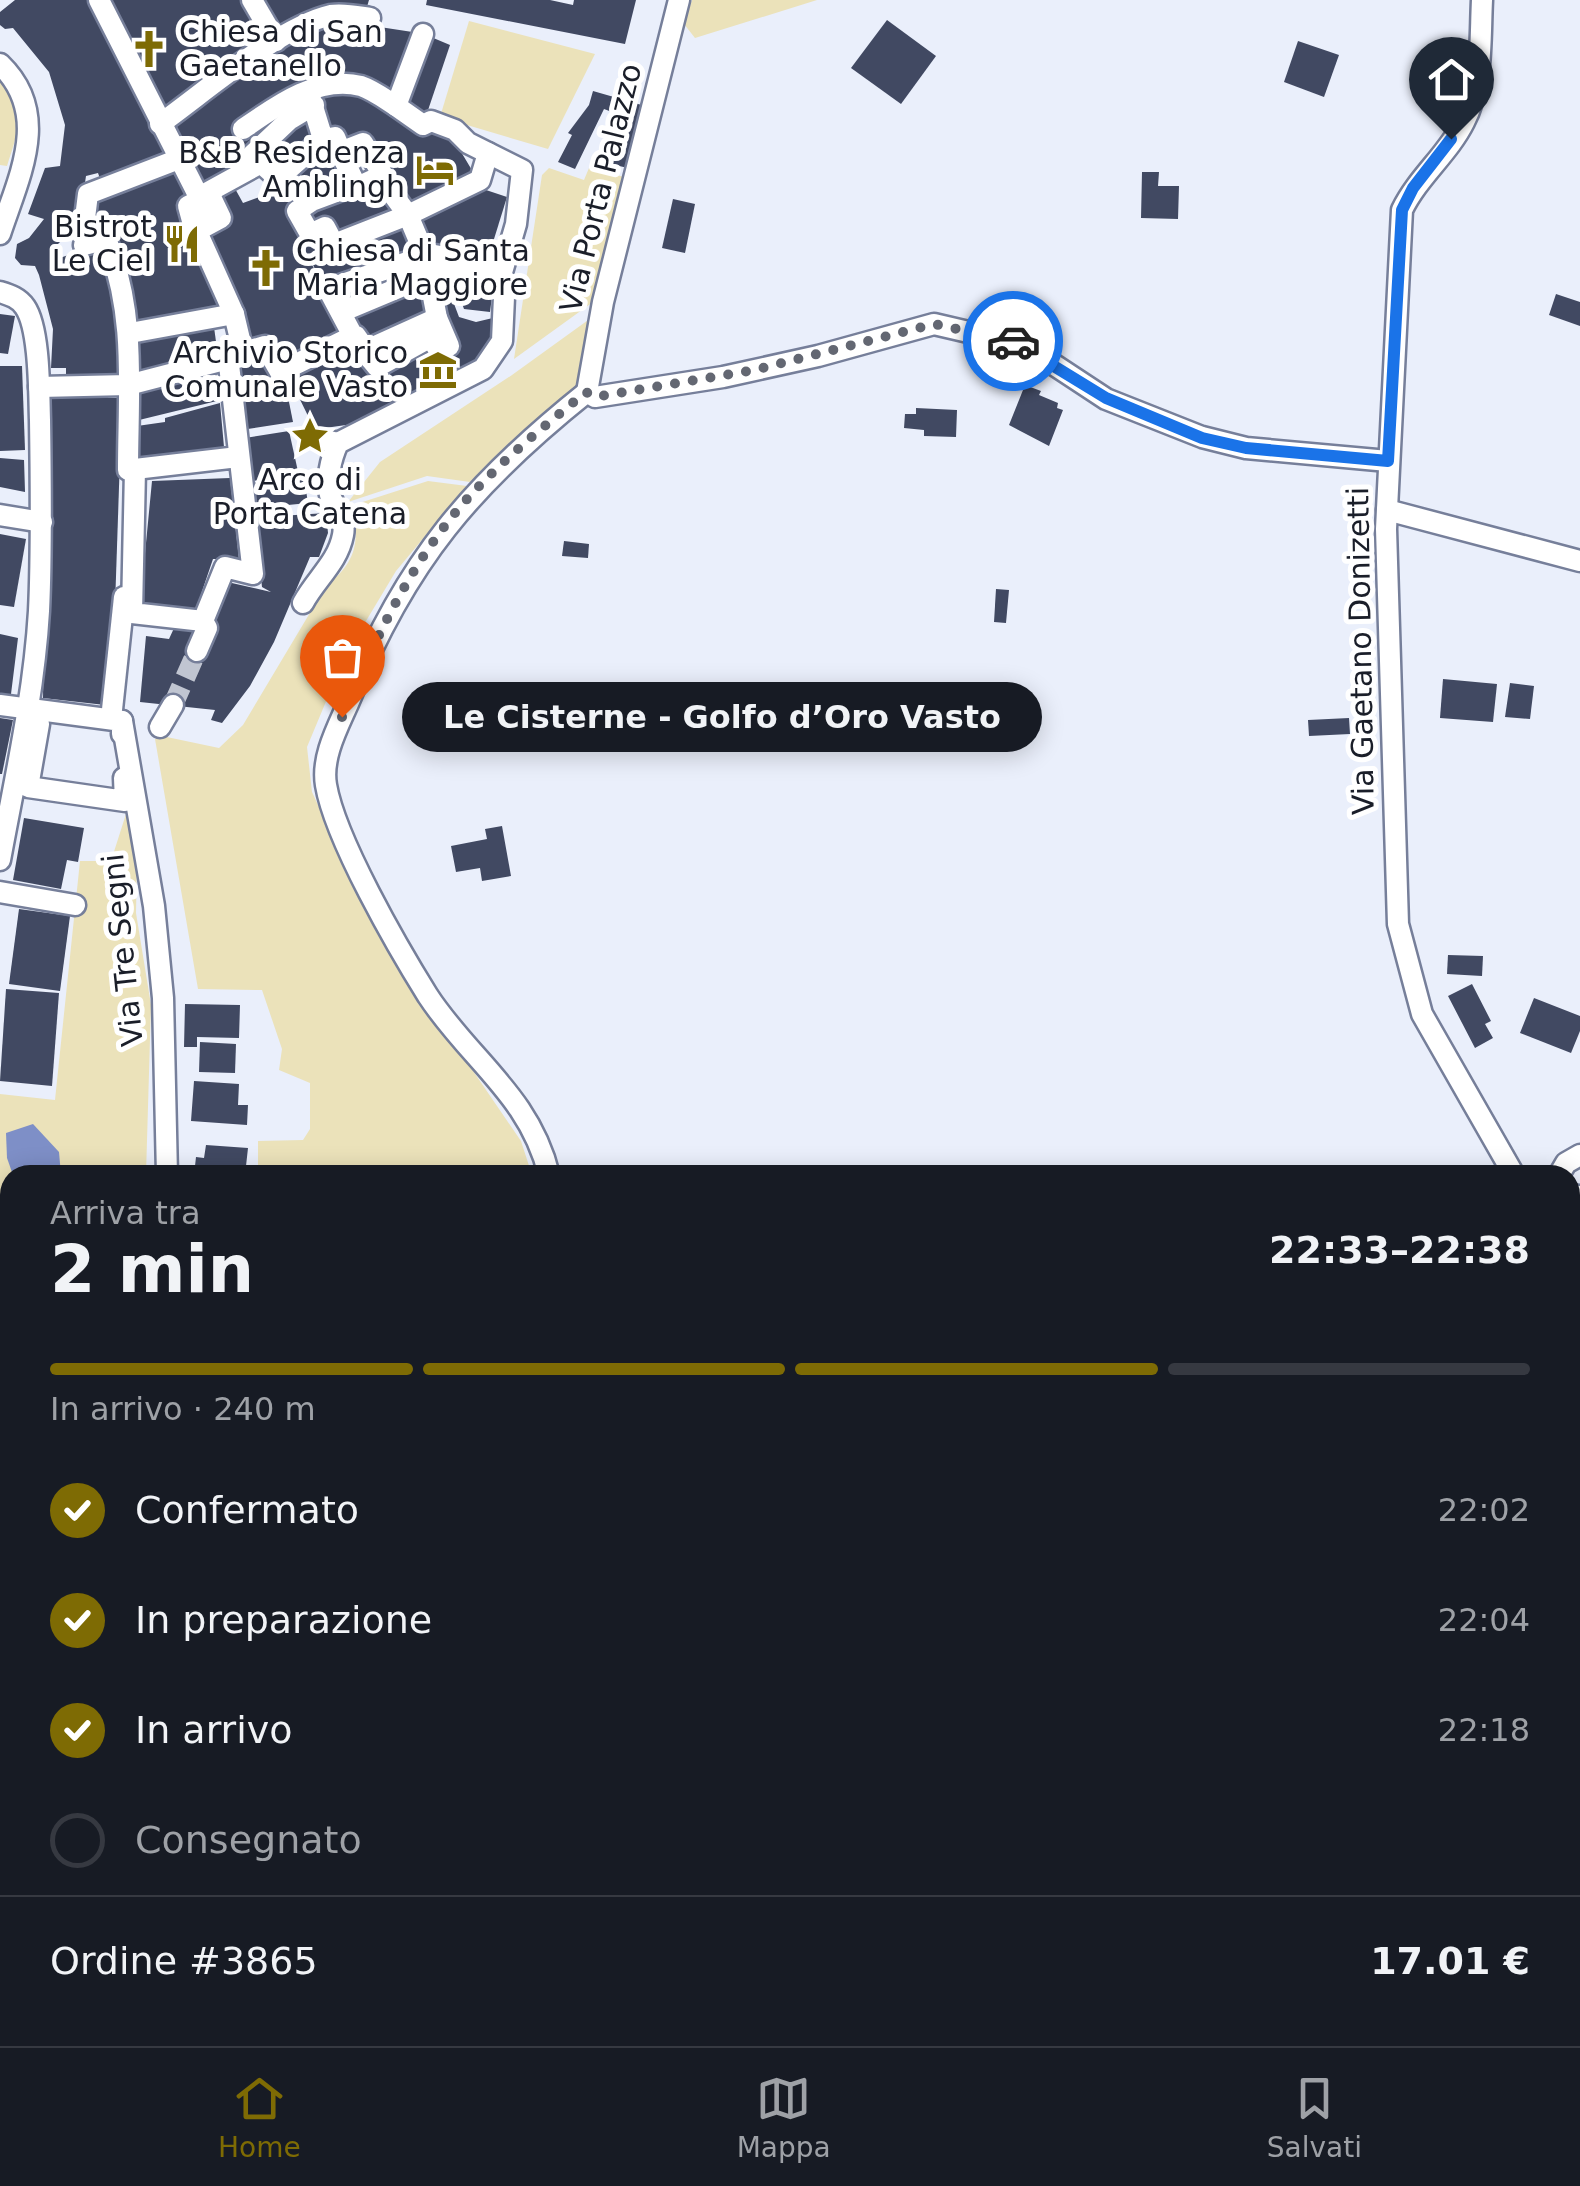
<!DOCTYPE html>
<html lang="it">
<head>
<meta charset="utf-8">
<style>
  body { margin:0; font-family:"DejaVu Sans",sans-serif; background:#242831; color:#f1f3f6; height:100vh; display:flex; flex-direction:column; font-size:38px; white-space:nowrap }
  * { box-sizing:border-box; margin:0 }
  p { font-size:32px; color:#9ea1a6 }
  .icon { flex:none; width:55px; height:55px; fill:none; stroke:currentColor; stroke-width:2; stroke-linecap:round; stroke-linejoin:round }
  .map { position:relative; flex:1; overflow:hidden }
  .sheet { position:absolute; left:0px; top:1165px; width:1580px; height:882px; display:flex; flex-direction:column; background:#171b24; border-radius:30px 30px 0 0; box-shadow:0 5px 25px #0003 }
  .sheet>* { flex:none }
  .pin { position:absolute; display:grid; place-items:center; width:85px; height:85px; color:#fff; margin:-102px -42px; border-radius:50% 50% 50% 0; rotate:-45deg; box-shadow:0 0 10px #0007 }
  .pin .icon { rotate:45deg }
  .courier { position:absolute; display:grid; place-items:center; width:100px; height:100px; margin:-50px; border:8px solid #1a73e8; border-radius:50%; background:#fff; color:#222; box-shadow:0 2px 12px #0007 }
  .bubble { position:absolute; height:70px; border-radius:35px; background:#171b24; box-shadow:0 5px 25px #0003; font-size:32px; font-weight:700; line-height:70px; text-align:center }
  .summary em { font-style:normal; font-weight:700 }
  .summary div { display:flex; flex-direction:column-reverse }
  .summary { display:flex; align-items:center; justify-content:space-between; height:170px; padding:0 50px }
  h1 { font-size:65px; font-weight:700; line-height:75px }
  .bar { display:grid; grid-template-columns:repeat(4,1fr); gap:15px 10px; align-content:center; height:120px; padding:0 50px }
  .bar i { height:12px; border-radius:8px; background:#363941 }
  .bar .active { background:#7e6b04 }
  .bar p { grid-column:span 4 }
  .line { display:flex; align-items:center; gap:25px; padding:0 50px; border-top:2px solid #363941 }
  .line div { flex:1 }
  ol { padding:0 50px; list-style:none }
  li { display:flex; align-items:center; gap:30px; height:110px }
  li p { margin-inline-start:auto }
  li .icon { padding:10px; border-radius:50%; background:#7e6b04; color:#fff; stroke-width:4 }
  li:last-child { color:#9ea1a6 }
  li i { width:55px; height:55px; border:5px solid #363941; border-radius:50% }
  .menu { display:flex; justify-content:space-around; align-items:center; height:140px; border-top:2px solid #363941; background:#171b24; font-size:28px; color:#9ea1a6 }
  .menu a { display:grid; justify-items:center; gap:5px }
  .menu .active { color:#7e6b04 }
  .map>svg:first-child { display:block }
  .green { fill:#ebe2ba }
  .water { fill:#7e8fc7 }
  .building { fill:#414962 }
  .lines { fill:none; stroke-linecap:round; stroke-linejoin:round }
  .minor-tunnel { stroke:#c0c5d1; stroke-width:20; stroke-dasharray:20 10; stroke-linecap:butt }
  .minor-casing { stroke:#767f9a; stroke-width:25 }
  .minor { stroke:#fff; stroke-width:20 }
  .done { stroke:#636772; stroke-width:10; stroke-dasharray:0 18 }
  .route { stroke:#1a73e8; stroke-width:12 }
  .labels { text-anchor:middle; stroke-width:10; stroke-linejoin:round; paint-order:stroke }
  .poi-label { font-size:30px; fill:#1a1e29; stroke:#fff; text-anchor:end }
  .street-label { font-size:30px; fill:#1a1e29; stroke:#fff }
</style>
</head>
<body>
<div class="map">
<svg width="1580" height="2046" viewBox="0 0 1580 2046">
  <rect width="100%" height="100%" fill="#eaeffb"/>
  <g class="green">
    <polygon points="692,0 817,0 695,38 684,24"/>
    <polygon points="469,21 595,54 548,149 440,117"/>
    <path d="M0,81C26,114 19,129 7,166L0,165Z"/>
    <polygon points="549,168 584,180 589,168 628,178 593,302 514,359 542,175"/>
    <polygon points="591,318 575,392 470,482 427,476 348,502 380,462 512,375"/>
    <path d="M428,481L467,486L396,571L345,656L307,747L312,792L376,929L521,1141L532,1175H258V1141L303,1140L310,1129V1083L279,1070L282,1049L262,990L198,989L155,739L162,736L219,748L243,725L326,586C355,563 362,542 350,506Z"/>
    <polygon points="126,814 137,861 136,913 151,1005 146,1175 10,1175 10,1813 0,1814 0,1094 55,1100 80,861 111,861"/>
  </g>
  <polygon class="water" points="33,1124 59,1152 61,1175 13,1175 7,1158 6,1133"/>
  <g class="building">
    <polygon points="15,0 95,0 174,159 103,187 98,173 86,176 79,223 54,248 57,259 105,242 126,378 66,379 66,368 51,368 53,329 39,275 35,266 21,265 15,258 17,244 29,238 44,219 28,214 45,168 60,166 65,125 49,72 13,28 5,29 0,25 0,12"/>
    <polygon points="103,0 247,0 269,38 161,118"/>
    <polygon points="257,0 369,0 366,10 277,34"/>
    <polygon points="427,0 550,0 573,5 574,0 636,0 625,44 426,5"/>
    <polygon points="334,20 419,33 392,99 350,80 332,80 306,87 265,108 236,132 237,140 269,114 306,95 309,102 279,123 206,190 168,122 279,47 320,30 319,24"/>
    <polygon points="887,20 936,56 901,104 851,68"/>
    <polygon points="431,37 450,45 424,122 402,108"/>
    <polygon points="1298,41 1339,55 1324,97 1284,82"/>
    <polygon points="334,87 380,102 415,134 422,127 443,138 451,135 476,177 408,210 365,139 342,146 326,136 313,91"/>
    <polygon points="593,91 645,106 628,168 597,161 612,112 604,109 575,169 558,162 572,135 568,133 589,105"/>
    <polygon points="311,108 321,135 282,175 257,152"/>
    <polygon points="332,140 348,183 315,196 295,167"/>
    <polygon points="174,165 226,309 134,328 113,235 90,239 91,199"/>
    <polygon points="1142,172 1159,172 1158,186 1179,186 1178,219 1141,218"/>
    <polygon points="378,179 403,212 339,236 310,228 300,211"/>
    <polygon points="233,185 243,203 281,189 311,240 325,234 331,249 406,216 420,253 324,285 304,249 348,335 281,366 254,341 202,232 213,195"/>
    <polygon points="474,186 507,197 486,265 426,249 411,217"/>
    <polygon points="673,199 695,204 685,253 662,248"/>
    <polygon points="461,266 494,281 490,312 464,309 453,278 475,284 476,280 458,275"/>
    <polygon points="434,280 445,280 459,317 476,322 497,317 491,346 484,358 454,378 441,353"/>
    <polygon points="428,281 435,317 374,346 346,316"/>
    <polygon points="1556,294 1580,302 1580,326 1549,315"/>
    <polygon points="0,314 15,316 8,354 0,353"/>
    <polygon points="213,320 218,356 134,377 134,336"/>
    <polygon points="354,341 404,401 353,424 318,429 314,444 304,439 307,422 311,422 287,373"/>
    <polygon points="411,353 437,389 410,400 385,368"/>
    <polygon points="264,354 289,402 293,422 241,430 231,363"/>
    <polygon points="440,354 451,379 439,387 423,362"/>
    <polygon points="0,366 22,366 25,450 0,451"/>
    <polygon points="215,366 221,400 135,421 132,388"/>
    <polygon points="1025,385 1041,391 1039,395 1058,403 1057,408 1063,410 1049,446 1009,425"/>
    <polygon points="48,398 122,398 115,606 105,705 43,698"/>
    <polygon points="220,403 224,447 129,465 130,427 165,422 165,418"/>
    <polygon points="916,408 957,410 956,437 924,436 924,430 904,428 905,414 916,414"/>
    <polygon points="289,431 299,476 251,481 245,438"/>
    <polygon points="0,458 24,460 25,492 0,487"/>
    <polygon points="230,478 239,559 213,559 195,612 140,605 152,481"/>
    <polygon points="304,478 308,503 278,506 280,516 326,513 328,533 319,557 310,557 274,642 250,686 222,723 211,720 215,710 140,702 146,636 169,639 175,626 202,630 223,581 271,592 262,587 251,483"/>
    <polygon points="0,534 26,539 14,607 0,605"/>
    <polygon points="564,541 589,544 588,558 562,556"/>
    <polygon points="996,589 1009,590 1006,623 994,622"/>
    <polygon points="0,634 18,638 11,694 0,699"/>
    <polygon points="1443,679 1497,684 1493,722 1440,718"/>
    <polygon points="1510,683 1534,686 1530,719 1505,717"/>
    <polygon points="0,718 13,720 2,774 0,774"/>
    <polygon points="1349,718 1350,734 1309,736 1308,720"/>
    <polygon points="24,818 84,828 78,862 67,860 61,889 13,880"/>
    <polygon points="502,826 511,876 482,881 480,868 456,872 451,846 487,839 485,829"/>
    <polygon points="19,909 70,916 60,991 9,984"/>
    <polygon points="1448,955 1483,956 1482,976 1447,974"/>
    <polygon points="1472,984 1491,1021 1485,1024 1493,1038 1475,1048 1448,996"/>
    <polygon points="6,989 59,993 52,1086 0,1081"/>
    <polygon points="1534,998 1580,1016 1580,1031 1571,1053 1520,1033"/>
    <polygon points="185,1004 240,1005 239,1038 197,1037 197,1047 184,1047"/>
    <polygon points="200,1042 236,1044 235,1073 199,1072"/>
    <polygon points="194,1081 239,1084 238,1105 248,1105 247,1125 191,1121"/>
    <polygon points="206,1145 248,1148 245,1175 194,1175 196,1157 204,1158"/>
    <polygon points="1570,1566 1580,1568 1572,1617 1570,1617"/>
    <polygon points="1477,2038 1545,2038 1536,2046 1472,2046"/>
  </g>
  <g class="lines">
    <polyline class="minor-tunnel" points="173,705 197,651"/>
    <g class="minor-casing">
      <g id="minor">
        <polyline points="99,0 199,197 199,236 234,314 243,352 228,356 253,574 225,567 203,621 132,613 135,469 238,457"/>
        <polyline points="252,0 276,41"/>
        <path d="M1482,0C1480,39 1483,86 1464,122C1448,154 1418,177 1402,210L1386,529L1398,924L1422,1014L1514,1175"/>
        <path d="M0,64C52,114 19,176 0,234"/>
        <polyline points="310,97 323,139 335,137 341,151"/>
        <path d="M160,124C205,92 279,27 331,15C344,13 357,16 370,18"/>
        <path d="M243,129C276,106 318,75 361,86C373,90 385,99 396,106"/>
        <polygon points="363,143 383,175 357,187 340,152"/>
        <polyline points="290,168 323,139"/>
        <polyline points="380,177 408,215 424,253"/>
        <polyline points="281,181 252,155 289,120 314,105"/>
        <polyline points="355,185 312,201 297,211 310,234 325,227 334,244 408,215 480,180 488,153"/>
        <polygon points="210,195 221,218 195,232 188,206"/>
        <polyline points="199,197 261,163"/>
        <polyline points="85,218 88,194 179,159"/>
        <path d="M84,245L106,239C137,314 128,391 128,470L135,469"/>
        <polygon points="424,253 456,259 453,271 427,276 419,258"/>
        <polyline points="455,262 501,273"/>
        <polyline points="429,276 437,318"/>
        <path d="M0,292C10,295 19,298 25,307C40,329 39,393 40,420C41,484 42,548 39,611C34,695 15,778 0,860"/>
        <polyline points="341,312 427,276"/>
        <polygon points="437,318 449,346 439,351 431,337 377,367 364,351"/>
        <polyline points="130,333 234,314"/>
        <polyline points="243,352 265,346 280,372 353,336"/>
        <polyline points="373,360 356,336 353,336 328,289 419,258"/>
        <polyline points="39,387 128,385 228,359"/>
        <polyline points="587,392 595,397 723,377 818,356 934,324 1024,345 1106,399 1202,437 1246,448 1388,461"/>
        <polyline points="587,392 603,302 679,0"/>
        <polyline points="316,438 338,443"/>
        <polyline points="1387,510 1580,561"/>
        <polyline points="0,515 42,522"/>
        <path d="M303,603C316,579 338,562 343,535C346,520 337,510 331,498C325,482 331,458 338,443L483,369L502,341L504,297L498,286L516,224L522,170L468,143L455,130L431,121L423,125L396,106L423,34"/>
        <polyline points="197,651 207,628 203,621"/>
        <polyline points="0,705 122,721 122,734"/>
        <polyline points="111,719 124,597"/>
        <polyline points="122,721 154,906 163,998 167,1175"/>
        <polyline points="39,724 28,787 125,801 124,778"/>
        <polyline points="160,727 173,705"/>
        <polyline points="0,892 75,905"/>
        <path d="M549,1175C530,1096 470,1060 428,996C398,948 335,839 326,785C321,756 339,725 350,699C406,561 472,484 587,392"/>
        <polyline points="1559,1175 1566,1163 1580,1155"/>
        <polyline points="1570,1195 1580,1196"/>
        <polyline points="1570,1265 1580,1281"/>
        <polyline points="1570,1653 1580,1649"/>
        <polyline points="1570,1993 1580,2014"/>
        <polyline points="615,2038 631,2046"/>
        <polyline points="21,2046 22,2038"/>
        <polyline points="137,2046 140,2038"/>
        <polyline points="230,2046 237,2038"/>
        <polyline points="1216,2046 1217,2038"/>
      </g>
    </g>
    <use href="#minor" class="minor"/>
  </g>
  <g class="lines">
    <path class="done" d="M342,717C373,644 408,568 460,507C497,464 542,428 586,392L595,397L755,370L934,324L1013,341"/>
    <polyline class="route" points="1013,341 1106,398 1202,438 1246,448 1388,461 1402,210 1413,188 1451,139"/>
  </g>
  <defs>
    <g id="church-bare" transform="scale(3)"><path d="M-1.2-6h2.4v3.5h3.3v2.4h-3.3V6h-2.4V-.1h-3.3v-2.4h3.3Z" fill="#7e6b04" stroke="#fff" stroke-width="2.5" paint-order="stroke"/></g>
    <g id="hotel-bare" transform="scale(3)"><path d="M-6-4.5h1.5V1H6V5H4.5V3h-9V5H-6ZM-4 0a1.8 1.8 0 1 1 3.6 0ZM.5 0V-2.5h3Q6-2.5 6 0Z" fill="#7e6b04" stroke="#fff" stroke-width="2.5" paint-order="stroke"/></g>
    <g id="restaurant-bare" transform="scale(3)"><path d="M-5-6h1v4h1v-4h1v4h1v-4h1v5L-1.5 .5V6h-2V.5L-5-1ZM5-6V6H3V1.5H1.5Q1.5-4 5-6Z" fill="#7e6b04" stroke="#fff" stroke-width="2.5" paint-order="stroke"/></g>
    <g id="museum-bare" transform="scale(3)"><path d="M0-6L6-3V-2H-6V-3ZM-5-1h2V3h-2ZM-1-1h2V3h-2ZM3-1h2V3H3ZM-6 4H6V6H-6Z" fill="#7e6b04" stroke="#fff" stroke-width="2.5" paint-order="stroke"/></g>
    <g id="sight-bare" transform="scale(3)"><path d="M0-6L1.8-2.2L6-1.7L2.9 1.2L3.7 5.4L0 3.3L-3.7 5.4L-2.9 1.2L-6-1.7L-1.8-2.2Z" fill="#7e6b04" stroke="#fff" stroke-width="2.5" paint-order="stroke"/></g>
  </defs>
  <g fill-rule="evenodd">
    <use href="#church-bare" x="149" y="49"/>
    <use href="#hotel-bare" x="435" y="170"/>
    <use href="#restaurant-bare" x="182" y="244"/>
    <use href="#church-bare" x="266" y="268"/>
    <use href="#museum-bare" x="438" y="370"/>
    <use href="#sight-bare" x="310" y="436"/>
  </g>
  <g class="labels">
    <g class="poi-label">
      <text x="179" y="42" text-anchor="start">Chiesa di San<tspan x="179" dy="34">Gaetanello</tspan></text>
      <text x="405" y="163">B&amp;B Residenza<tspan x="405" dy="34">Amblingh</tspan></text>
      <text x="152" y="237">Bistrot<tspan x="152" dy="34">Le Ciel</tspan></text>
      <text x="296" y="261" text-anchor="start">Chiesa di Santa<tspan x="296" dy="34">Maria Maggiore</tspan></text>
      <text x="408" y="363">Archivio Storico<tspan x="408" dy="34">Comunale Vasto</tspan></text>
      <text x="310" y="490" text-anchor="middle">Arco di<tspan x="310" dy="34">Porta Catena</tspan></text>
    </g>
    <g class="street-label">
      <text transform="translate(601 188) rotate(-76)" y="10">Via Porta Palazzo</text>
      <text transform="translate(1361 651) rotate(-91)" y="10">Via Gaetano Donizetti</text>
      <text transform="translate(123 950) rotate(-96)" y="10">Via Tre Segni</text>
    </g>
  </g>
</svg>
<div class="pin" style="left:342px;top:717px;background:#ea580c"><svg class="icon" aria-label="bag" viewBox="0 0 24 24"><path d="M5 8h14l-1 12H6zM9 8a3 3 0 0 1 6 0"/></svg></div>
<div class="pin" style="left:1451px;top:139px;background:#1f2937"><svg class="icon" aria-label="home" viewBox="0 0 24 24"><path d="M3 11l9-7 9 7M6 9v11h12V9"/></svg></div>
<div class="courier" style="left:1013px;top:341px"><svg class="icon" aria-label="car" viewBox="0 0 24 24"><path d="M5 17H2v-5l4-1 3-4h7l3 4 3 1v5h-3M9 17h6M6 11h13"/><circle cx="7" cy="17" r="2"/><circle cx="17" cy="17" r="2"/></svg></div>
<div class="bubble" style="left:402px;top:682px;width:640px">Le Cisterne - Golfo d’Oro Vasto</div>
<section class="sheet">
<div class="summary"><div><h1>2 min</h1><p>Arriva tra</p></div><em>22:33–22:38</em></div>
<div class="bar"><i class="active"></i><i class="active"></i><i class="active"></i><i></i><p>In arrivo · 240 m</p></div>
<ol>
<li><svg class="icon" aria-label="check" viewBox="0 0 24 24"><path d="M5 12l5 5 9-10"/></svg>Confermato<p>22:02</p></li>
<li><svg class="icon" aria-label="check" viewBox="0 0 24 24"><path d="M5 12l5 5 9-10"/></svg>In preparazione<p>22:04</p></li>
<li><svg class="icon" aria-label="check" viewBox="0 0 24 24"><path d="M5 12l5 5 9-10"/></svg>In arrivo<p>22:18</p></li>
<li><i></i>Consegnato</li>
</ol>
<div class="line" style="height:130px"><div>Ordine #3865</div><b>17.01 €</b></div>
</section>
</div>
<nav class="menu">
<a class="active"><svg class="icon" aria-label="home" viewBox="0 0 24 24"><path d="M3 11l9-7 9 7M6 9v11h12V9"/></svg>Home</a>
<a><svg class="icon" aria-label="map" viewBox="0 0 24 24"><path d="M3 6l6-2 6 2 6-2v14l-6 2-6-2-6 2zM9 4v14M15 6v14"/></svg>Mappa</a>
<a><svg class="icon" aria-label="saved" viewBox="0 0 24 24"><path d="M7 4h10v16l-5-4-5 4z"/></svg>Salvati</a>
</nav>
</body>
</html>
